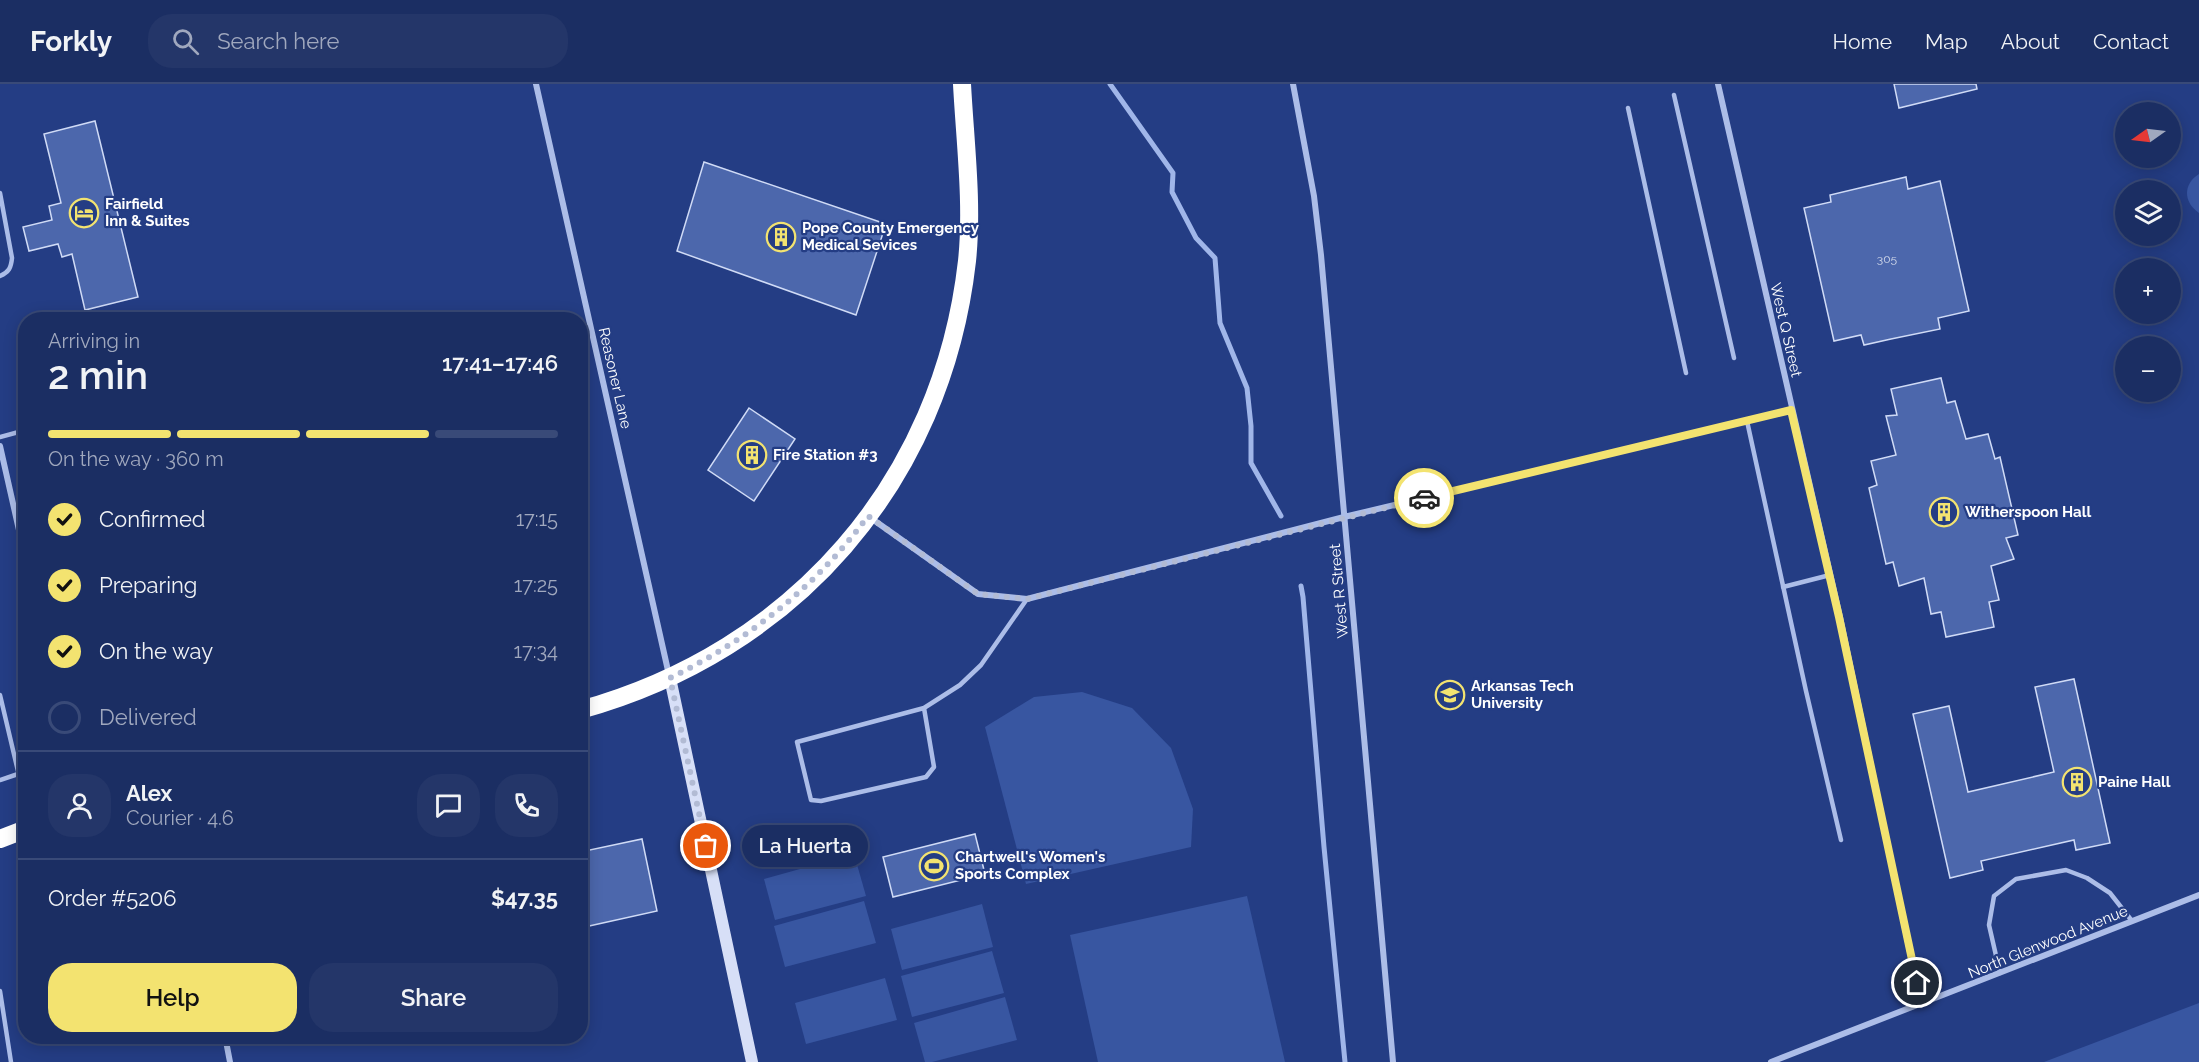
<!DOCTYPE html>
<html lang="en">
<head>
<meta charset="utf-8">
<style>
  body { margin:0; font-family:Raleway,sans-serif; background:#243669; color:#f1f3f6; height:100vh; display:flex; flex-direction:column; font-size:22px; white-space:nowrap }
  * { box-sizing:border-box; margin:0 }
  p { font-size:20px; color:#a0a8be }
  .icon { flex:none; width:33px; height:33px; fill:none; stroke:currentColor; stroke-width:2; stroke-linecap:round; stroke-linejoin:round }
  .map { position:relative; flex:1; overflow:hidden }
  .drawer { position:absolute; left:18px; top:228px; width:570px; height:732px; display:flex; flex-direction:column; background:#1b2e63; border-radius:24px; box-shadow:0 3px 15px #0003,0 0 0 2px #394a78 }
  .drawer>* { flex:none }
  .needle { width:39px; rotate:256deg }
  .fabs { position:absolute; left:2115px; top:18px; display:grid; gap:12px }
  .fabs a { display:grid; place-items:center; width:66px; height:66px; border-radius:50%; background:#1b2e63; box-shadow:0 3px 15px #0003,0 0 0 2px #394a78; font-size:30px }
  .pin { position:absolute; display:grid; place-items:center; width:51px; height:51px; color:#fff; margin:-26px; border:3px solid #fff; border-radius:50%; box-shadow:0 2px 6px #0007 }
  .courier { position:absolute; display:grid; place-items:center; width:60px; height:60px; margin:-30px; border:4px solid #f3e370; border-radius:50%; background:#fff; color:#222; box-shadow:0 2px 8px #0007 }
  .bubble { position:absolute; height:42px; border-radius:21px; background:#1b2e63; box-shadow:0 3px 15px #0003,0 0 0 2px #394a78; font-size:20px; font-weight:600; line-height:42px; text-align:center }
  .headline em { font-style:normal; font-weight:600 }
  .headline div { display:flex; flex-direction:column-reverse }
  .headline { display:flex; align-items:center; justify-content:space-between; height:102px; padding:0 30px }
  h1 { font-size:39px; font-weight:600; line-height:45px }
  .bar { display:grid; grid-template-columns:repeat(4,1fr); gap:9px 6px; align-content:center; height:72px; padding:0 30px }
  .bar i { height:8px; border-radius:4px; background:#394a78 }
  .bar .on { background:#f3e370 }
  .bar p { grid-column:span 4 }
  .line { display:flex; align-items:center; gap:15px; padding:0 30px; border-top:2px solid #394a78 }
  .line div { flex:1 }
  .round { display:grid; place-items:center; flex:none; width:63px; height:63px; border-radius:24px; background:#243669 }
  ol { padding:0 30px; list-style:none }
  li { display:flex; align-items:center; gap:18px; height:66px }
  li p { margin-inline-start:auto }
  li .icon { padding:6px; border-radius:50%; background:#f3e370; color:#111; stroke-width:4 }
  li:last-child { color:#a0a8be }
  li i { width:33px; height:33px; border:3px solid #394a78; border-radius:50% }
  .action { display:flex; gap:12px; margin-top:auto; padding:12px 30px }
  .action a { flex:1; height:69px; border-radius:24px; background:#f3e370; color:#111; font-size:24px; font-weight:600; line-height:69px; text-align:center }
  .action a+a { background:#243669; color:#f1f3f6 }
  header { display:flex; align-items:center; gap:36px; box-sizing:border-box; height:84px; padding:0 30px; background:#1b2e63; border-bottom:2px solid #394a78 }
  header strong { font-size:28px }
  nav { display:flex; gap:33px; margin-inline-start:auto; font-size:21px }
  .search { width:420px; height:54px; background:#243669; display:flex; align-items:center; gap:15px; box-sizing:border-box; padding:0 21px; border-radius:24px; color:#a0a8be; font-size:22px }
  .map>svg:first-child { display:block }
  .green { fill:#3856a1 }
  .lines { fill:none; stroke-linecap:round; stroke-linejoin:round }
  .stream { stroke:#a0b6e9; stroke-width:5 }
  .building { fill:#4c67ac; stroke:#d0dbf6; stroke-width:1.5 }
  .lane { stroke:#acbde8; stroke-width:4.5 }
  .street { stroke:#acbde8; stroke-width:6 }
  .secondary { stroke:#d7dff7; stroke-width:12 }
  .highway { stroke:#fff; stroke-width:18 }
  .done { stroke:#b2bbd4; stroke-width:6; stroke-dasharray:0 10.8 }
  .route { stroke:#f3e370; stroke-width:8 }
  .labels { text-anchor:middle; stroke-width:4.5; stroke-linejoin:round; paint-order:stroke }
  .number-label { font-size:12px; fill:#d2d9ea }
  .poi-label { font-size:15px; font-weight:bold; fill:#fff; stroke:#243d84; text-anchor:start }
  .street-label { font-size:15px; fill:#fff; stroke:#243d84 }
</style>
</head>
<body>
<header>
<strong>Forkly</strong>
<div class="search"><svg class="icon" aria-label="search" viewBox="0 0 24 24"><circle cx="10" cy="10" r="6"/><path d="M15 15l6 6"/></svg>Search here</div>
<nav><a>Home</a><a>Map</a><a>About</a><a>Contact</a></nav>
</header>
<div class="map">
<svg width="2199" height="978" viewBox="0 0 2199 978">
  <rect width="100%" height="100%" fill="#243d84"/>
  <g class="green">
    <path d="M2199,90V129C2183,118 2183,100 2199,90Z"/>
    <polygon points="1082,608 1132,624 1171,664 1193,725 1191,763 1026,800 985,643 1034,613"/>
    <polygon points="854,770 866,812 775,836 764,795"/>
    <polygon points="1247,812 1285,978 1098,978 1070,851"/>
    <polygon points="864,817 876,859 785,883 774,842"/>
    <polygon points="982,820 993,863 902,886 891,845"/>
    <polygon points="992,867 1004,909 912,933 901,892"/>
    <polygon points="885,894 897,936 806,960 795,919"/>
    <polygon points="1005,913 1017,956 932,978 925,978 914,939"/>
    <polygon points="2199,919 2199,978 2044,978"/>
  </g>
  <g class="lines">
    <g class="stream">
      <polyline points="1110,0 1173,89 1172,108 1196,154 1215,174 1220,239 1247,304 1251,342 1251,379 1281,432"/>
      <polyline points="1301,502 1303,513 1324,763 1345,978"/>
    </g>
  </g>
  <g class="building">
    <polygon points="1894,0 1976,0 1977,5 1899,24"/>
    <polygon points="95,37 138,213 85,226 72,170 62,173 58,160 29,167 23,143 52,136 49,122 61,119 44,50"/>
    <polygon points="704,78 886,140 856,231 677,167"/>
    <polygon points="1906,93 1908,105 1940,97 1969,227 1938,234 1940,245 1891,255 1864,261 1861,251 1834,257 1804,124 1831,118 1830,111"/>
    <polygon points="1941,294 1947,319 1955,317 1966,355 1988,350 1995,375 2000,373 2018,451 2006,454 2014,475 1991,482 1999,516 1989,518 1994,543 1946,553 1941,528 1931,530 1924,494 1899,502 1893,478 1886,480 1869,404 1877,401 1871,377 1896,371 1886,332 1897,331 1891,305"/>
    <polygon points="749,324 795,355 754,417 708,386"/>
    <polygon points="2074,595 2110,759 2076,766 2074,756 1981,777 1983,786 1950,794 1913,630 1949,622 1968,708 2054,688 2035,603"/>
    <polygon points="975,750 985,790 893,813 883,773"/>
    <polygon points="642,755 657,827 580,844 580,768"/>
  </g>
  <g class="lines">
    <g class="lane">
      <polyline points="1674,11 1734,274"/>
      <polyline points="1628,24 1686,289"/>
      <path d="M0,109L12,174C11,184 9,188 0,192"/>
      <polyline points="1747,337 1806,607 1841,756"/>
      <polyline points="0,353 26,346"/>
      <polyline points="1783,503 1830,491"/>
      <polyline points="0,611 26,721"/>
      <polyline points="924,624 934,683 926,693 821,717 811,716 797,658 924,624 960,601 981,581 1027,515"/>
      <polyline points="0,696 18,690"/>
      <polyline points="2000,889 1989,841 1994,812 2016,795 2066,786 2087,794 2110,809 2132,837"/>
      <polyline points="0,907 11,978"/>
    </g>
    <g class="street">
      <polyline points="536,0 669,591"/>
      <polyline points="1293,0 1314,112 1321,171 1393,978"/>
      <polyline points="1718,0 1840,533 1921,921"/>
      <polyline points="0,362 26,477"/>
      <polyline points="868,432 978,510 1027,515 1344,433 1792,326"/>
      <polyline points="225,952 230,978"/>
      <polyline points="1771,978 2199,811"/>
    </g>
    <polyline class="secondary" points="670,594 752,978"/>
    <g class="highway">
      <path d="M580,626C794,567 942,398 967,177C973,120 965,57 962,0"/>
      <polyline points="0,755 26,745"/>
    </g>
  </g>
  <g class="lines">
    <path class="done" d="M706,762L670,594C748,556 816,503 868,432L978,510L1027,515L1424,414"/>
    <polyline class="route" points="1424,414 1791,326 1839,533 1917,899"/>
  </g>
  <defs>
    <g id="hotel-ring" transform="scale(1.5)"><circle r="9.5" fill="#243d84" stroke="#f3e370" stroke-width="1.5"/><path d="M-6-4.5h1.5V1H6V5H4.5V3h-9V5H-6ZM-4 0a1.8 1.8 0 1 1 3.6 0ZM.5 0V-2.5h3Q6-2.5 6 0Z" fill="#f3e370"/></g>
    <g id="building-ring" transform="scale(1.5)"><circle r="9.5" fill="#243d84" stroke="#f3e370" stroke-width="1.5"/><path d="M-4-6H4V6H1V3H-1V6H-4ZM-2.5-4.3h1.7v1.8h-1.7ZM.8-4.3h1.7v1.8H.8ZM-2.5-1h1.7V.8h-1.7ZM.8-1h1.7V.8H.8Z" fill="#f3e370"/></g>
    <g id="university-ring" transform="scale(1.5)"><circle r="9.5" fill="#243d84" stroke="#f3e370" stroke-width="1.5"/><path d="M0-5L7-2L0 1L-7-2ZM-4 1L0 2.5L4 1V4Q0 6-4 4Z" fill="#f3e370"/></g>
    <g id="stadium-ring" transform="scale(1.5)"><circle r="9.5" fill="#243d84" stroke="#f3e370" stroke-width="1.5"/><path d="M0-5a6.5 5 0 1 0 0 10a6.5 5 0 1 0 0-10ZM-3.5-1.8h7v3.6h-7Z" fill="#f3e370"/></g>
  </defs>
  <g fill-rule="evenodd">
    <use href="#hotel-ring" x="84" y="129"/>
    <use href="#building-ring" x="781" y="153"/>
    <use href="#building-ring" x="752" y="371"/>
    <use href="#building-ring" x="1944" y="428"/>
    <use href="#university-ring" x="1450" y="611"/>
    <use href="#building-ring" x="2077" y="698"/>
    <use href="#stadium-ring" x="934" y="782"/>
  </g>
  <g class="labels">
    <g class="number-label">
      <text x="1887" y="179">305</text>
    </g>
    <g class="poi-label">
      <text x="105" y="125">Fairfield<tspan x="105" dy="17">Inn &amp; Suites</tspan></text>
      <text x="802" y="149">Pope County Emergency<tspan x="802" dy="17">Medical Sevices</tspan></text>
      <text x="773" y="376">Fire Station #3</text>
      <text x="1965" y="433">Witherspoon Hall</text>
      <text x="1471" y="607">Arkansas Tech<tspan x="1471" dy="17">University</tspan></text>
      <text x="2098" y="703">Paine Hall</text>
      <text x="955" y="778">Chartwell's Women's<tspan x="955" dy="17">Sports Complex</tspan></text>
    </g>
    <g class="street-label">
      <text transform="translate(1786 246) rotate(77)" y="5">West Q Street</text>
      <text transform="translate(615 294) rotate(77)" y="5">Reasoner Lane</text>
      <text transform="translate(1339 507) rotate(-95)" y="5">West R Street</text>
      <text transform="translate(2048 858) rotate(-22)" y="5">North Glenwood Avenue</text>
    </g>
  </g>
</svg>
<div class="fabs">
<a><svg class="needle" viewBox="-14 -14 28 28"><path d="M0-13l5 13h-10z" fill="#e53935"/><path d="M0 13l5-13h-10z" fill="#a0a8be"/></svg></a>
<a><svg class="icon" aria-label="layers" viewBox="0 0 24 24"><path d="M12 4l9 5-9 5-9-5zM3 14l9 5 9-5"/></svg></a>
<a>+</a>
<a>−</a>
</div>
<div class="pin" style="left:706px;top:762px;background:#ea580c"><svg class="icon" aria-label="bag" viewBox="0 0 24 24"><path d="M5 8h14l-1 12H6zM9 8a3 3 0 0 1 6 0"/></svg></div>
<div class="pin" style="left:1917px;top:899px;background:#1f2937"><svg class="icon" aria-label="home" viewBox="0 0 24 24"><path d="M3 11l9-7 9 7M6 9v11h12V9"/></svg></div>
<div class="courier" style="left:1424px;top:414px"><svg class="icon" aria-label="car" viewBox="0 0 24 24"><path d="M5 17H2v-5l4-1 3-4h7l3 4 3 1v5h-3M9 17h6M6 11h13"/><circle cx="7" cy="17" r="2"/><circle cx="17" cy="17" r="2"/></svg></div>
<div class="bubble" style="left:742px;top:741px;width:126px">La Huerta</div>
<section class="drawer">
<div class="headline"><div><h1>2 min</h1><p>Arriving in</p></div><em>17:41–17:46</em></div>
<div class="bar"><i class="on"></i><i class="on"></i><i class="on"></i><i></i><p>On the way · 360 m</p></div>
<ol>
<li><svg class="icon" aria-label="check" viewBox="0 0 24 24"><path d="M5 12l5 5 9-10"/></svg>Confirmed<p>17:15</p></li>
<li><svg class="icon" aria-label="check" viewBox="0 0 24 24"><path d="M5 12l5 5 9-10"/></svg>Preparing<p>17:25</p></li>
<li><svg class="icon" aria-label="check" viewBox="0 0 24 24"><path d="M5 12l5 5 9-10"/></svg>On the way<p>17:34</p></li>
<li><i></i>Delivered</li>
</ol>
<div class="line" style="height:108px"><a class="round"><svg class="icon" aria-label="person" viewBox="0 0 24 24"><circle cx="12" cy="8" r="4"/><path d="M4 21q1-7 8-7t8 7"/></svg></a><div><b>Alex</b><p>Courier · 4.6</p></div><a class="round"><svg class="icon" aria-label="chat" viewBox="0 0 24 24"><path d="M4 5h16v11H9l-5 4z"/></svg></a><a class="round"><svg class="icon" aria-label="phone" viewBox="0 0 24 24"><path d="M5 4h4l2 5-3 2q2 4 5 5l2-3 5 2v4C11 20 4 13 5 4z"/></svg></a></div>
<div class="line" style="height:78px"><div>Order #5206</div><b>$47.35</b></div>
<div class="action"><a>Help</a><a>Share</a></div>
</section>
</div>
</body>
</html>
